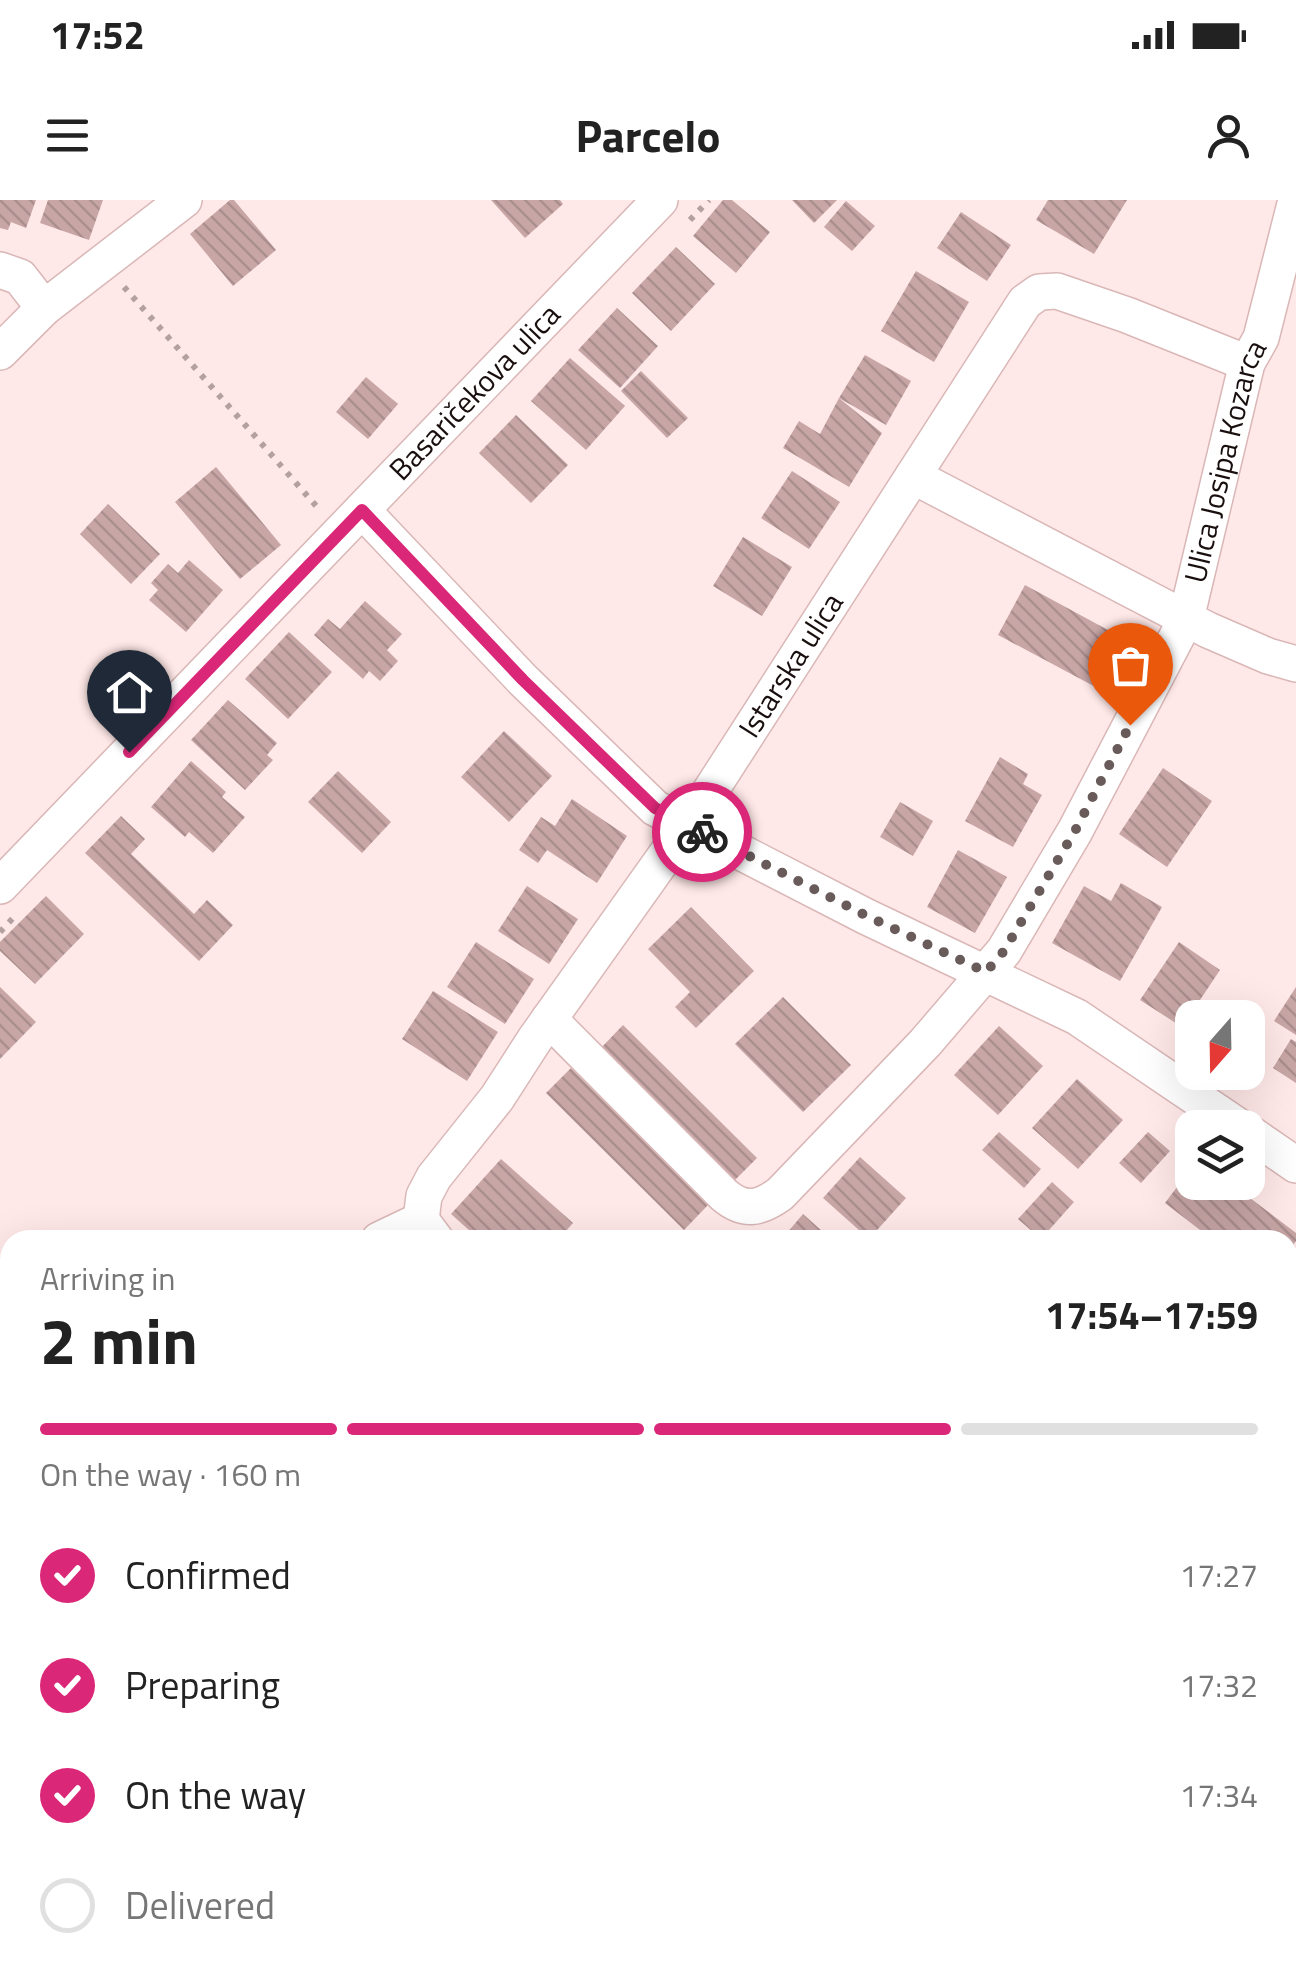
<!DOCTYPE html>
<html lang="en">
<head>
<meta charset="utf-8">
<style>
  body { margin:0; font-family:"Titillium Web",sans-serif; background:#f2f2f2; color:#222; height:100vh; display:flex; flex-direction:column; font-size:38px; white-space:nowrap }
  * { box-sizing:border-box; margin:0 }
  p { font-size:32px; color:#767676 }
  .icon { flex:none; width:55px; height:55px; fill:none; stroke:currentColor; stroke-width:2; stroke-linecap:round; stroke-linejoin:round }
  .map { position:relative; flex:1; overflow:hidden }
  .panel { position:absolute; left:0px; top:1030px; width:1298px; height:750px; display:flex; flex-direction:column; background:#fff; border-radius:30px 30px 0 0; box-shadow:0 10px 40px #0002 }
  .panel>* { flex:none }
  .needle { width:65px; rotate:200deg }
  .controls { position:absolute; left:1175px; top:800px; display:grid; gap:20px }
  .controls a { display:grid; place-items:center; width:90px; height:90px; border-radius:20px; background:#fff; box-shadow:0 10px 40px #0002; font-size:50px }
  .pin { position:absolute; display:grid; place-items:center; width:85px; height:85px; color:#fff; margin:-102px -42px; border-radius:50% 50% 50% 0; rotate:-45deg; box-shadow:0 0 10px #0007 }
  .pin .icon { rotate:45deg }
  .courier { position:absolute; display:grid; place-items:center; width:100px; height:100px; margin:-50px; border:8px solid #db2777; border-radius:50%; background:#fff; color:#222; box-shadow:0 2px 12px #0007 }
  .overview em { font-style:normal; font-weight:700 }
  .overview div { display:flex; flex-direction:column-reverse }
  .overview { display:flex; align-items:center; justify-content:space-between; height:170px; padding:0 40px }
  h1 { font-size:65px; font-weight:700; line-height:75px }
  .bar { display:grid; grid-template-columns:repeat(4,1fr); gap:15px 10px; align-content:center; height:120px; padding:0 40px }
  .bar i { height:12px; border-radius:8px; background:#e0e0e0 }
  .bar .current { background:#db2777 }
  .bar p { grid-column:span 4 }
  ol { padding:0 40px; list-style:none }
  li { display:flex; align-items:center; gap:30px; height:110px }
  li p { margin-inline-start:auto }
  li .icon { padding:10px; border-radius:50%; background:#db2777; color:#fff; stroke-width:4 }
  li:last-child { color:#767676 }
  li i { width:55px; height:55px; border:5px solid #e0e0e0; border-radius:50% }
  .status { display:flex; justify-content:space-between; align-items:center; height:70px; padding:0 50px; background:#fff; direction:ltr }
  .status svg { height:28px; fill:currentColor }
  header { display:flex; justify-content:space-between; align-items:center; height:130px; padding:0 40px; background:#fff; font-size:45px; font-weight:700 }
  .map>svg:first-child { display:block }
  .building { fill:url(#building-back-hatch) }
  .lines { fill:none; stroke-linecap:round; stroke-linejoin:round }
  .minor-casing { stroke:#dab7b7; stroke-width:38 }
  .tertiary-casing { stroke:#dab7b7; stroke-width:45 }
  .path { stroke:#b3a0a0; stroke-width:6; stroke-dasharray:5 8; stroke-linecap:butt }
  .minor { stroke:#fff; stroke-width:35 }
  .tertiary { stroke:#fff; stroke-width:42 }
  .done { stroke:#6a5b5b; stroke-width:10; stroke-dasharray:0 18 }
  .route { stroke:#db2777; stroke-width:12 }
  .labels { text-anchor:middle; stroke-width:10; stroke-linejoin:round; paint-order:stroke }
  .street-label { font-size:30px; fill:#1a0f0f; stroke:#fcfcfc }
</style>
</head>
<body>
<div class="status"><b>17:52</b><svg viewBox="0 0 49 12"><path d="M0 12V9h3v3zM5 12V6h3v6zM10 12V3h3v9zM15 12V0h3v12zM26 1h20v11H26zM47 4h2v5h-2z"/></svg></div>
<header><svg class="icon" aria-label="menu" viewBox="0 0 24 24"><path d="M4 6h16M4 12h16M4 18h16"/></svg>Parcelo<svg class="icon" aria-label="person" viewBox="0 0 24 24"><circle cx="12" cy="8" r="4"/><path d="M4 21q1-7 8-7t8 7"/></svg></header>
<div class="map">
<svg width="1296" height="1780" viewBox="0 0 1296 1780">
  <defs>
    <pattern id="building-back-hatch" width="6" height="6" patternUnits="userSpaceOnUse" patternTransform="scale(2.5)"><rect width="6" height="6" fill="#c8a6a6"/><path d="M-1 5l2 2M0 0l6 6M5-1l2 2" fill="none" stroke="#ab8e8e"/></pattern>
  </defs>
  <rect width="100%" height="100%" fill="#ffe9e8"/>
  <g class="building">
    <polygon points="0,0 36,0 26,28 11,22 8,30 0,28"/>
    <polygon points="48,0 103,0 89,40 40,23"/>
    <polygon points="230,0 234,0 276,50 233,86 190,34"/>
    <polygon points="491,0 560,0 563,4 525,38"/>
    <polygon points="723,0 732,0 770,32 736,73 693,36"/>
    <polygon points="792,0 837,0 814,23"/>
    <polygon points="1048,0 1127,0 1094,54 1036,20"/>
    <polygon points="846,1 875,26 852,51 824,27"/>
    <polygon points="961,12 1011,45 987,81 937,48"/>
    <polygon points="676,47 715,84 671,131 632,93"/>
    <polygon points="916,71 969,102 934,162 881,131"/>
    <polygon points="617,108 658,146 620,188 578,150"/>
    <polygon points="865,155 911,181 886,225 839,198"/>
    <polygon points="570,158 625,206 586,250 531,201"/>
    <polygon points="641,171 688,218 667,238 621,191"/>
    <polygon points="366,177 398,204 368,239 336,212"/>
    <polygon points="839,198 882,233 849,287 783,248 799,221 820,234"/>
    <polygon points="516,215 568,265 531,303 479,253"/>
    <polygon points="216,267 281,345 240,379 175,302"/>
    <polygon points="792,271 840,302 809,349 761,318"/>
    <polygon points="108,304 160,354 131,384 80,334"/>
    <polygon points="743,337 792,367 762,416 713,386"/>
    <polygon points="189,360 223,390 186,432 149,400 158,390 151,383 168,364 178,373"/>
    <polygon points="1025,385 1130,442 1103,491 998,435"/>
    <polygon points="365,401 402,434 387,450 398,461 380,481 369,471 363,479 314,435 328,419 340,429"/>
    <polygon points="289,432 332,472 288,519 245,479"/>
    <polygon points="228,500 277,543 267,555 273,560 245,590 191,540"/>
    <polygon points="504,531 552,576 509,622 461,577"/>
    <polygon points="1000,557 1028,574 1023,584 1042,595 1013,647 965,621"/>
    <polygon points="191,561 226,592 222,597 245,617 213,653 189,632 185,637 151,607"/>
    <polygon points="1163,568 1212,601 1167,667 1119,634"/>
    <polygon points="338,571 391,622 362,653 308,602"/>
    <polygon points="572,599 627,636 597,683 547,650 538,663 519,650 541,617 555,626"/>
    <polygon points="900,602 933,621 913,656 880,637"/>
    <polygon points="121,616 145,639 131,654 194,714 207,700 233,725 199,761 85,653"/>
    <polygon points="958,650 1007,677 975,733 927,707"/>
    <polygon points="1121,683 1162,707 1120,781 1052,743 1084,686 1111,701"/>
    <polygon points="527,686 578,719 549,764 498,731"/>
    <polygon points="46,696 84,734 35,784 0,751 0,742"/>
    <polygon points="691,707 754,771 696,828 675,807 690,792 648,749"/>
    <polygon points="476,742 534,779 505,824 447,787"/>
    <polygon points="1179,742 1220,770 1182,827 1140,800"/>
    <polygon points="0,787 36,822 0,859"/>
    <polygon points="1296,787 1296,835 1274,821"/>
    <polygon points="433,791 498,832 467,881 402,839"/>
    <polygon points="783,797 851,865 803,912 735,844"/>
    <polygon points="623,825 757,958 733,982 600,849"/>
    <polygon points="999,826 1043,866 998,915 954,875"/>
    <polygon points="1291,839 1296,842 1296,883 1273,868"/>
    <polygon points="571,868 708,1005 684,1030 546,893"/>
    <polygon points="1077,879 1123,920 1078,969 1032,928"/>
    <polygon points="999,932 1041,969 1024,988 982,950"/>
    <polygon points="1148,932 1170,951 1141,983 1119,963"/>
    <polygon points="860,957 906,998 869,1039 823,998"/>
    <polygon points="501,959 573,1023 558,1040 480,1040 451,1014"/>
    <polygon points="1192,967 1192,982 1229,982 1296,1033 1296,1041 1288,1052 1288,1040 1213,1040 1165,1003"/>
    <polygon points="1052,982 1074,1002 1041,1039 1018,1019"/>
    <polygon points="803,1014 832,1040 781,1040"/>
    <polygon points="1296,1228 1296,1301 1288,1292 1288,1237"/>
    <polygon points="1288,1325 1296,1333 1296,1355 1288,1363"/>
    <polygon points="1290,1366 1296,1371 1296,1432 1288,1423 1288,1369"/>
    <polygon points="10,1396 10,1471 0,1461 0,1407"/>
    <polygon points="1288,1569 1296,1577 1296,1659 1288,1668"/>
    <polygon points="13,1770 98,1770 89,1780 3,1780"/>
    <polygon points="418,1770 505,1770 495,1780 408,1780"/>
    <polygon points="771,1770 857,1770 861,1774 856,1780 778,1780 769,1772"/>
    <polygon points="923,1770 968,1770 958,1780 914,1780"/>
    <polygon points="1081,1770 1128,1770 1139,1780 1071,1780"/>
  </g>
  <g class="lines">
    <g class="minor-casing">
      <g id="minor">
        <polyline points="0,70 20,77 44,108 0,152"/>
        <polyline points="44,108 184,0"/>
        <polyline points="913,276 1208,430 1268,456 1296,464"/>
        <polyline points="362,310 523,480 655,608 867,717 1077,817 1241,928"/>
        <path id="s1" d="M0,686L660,0"/>
        <path id="s2" d="M549,819L724,995C744,1012 759,1009 780,994L925,843L1004,751L1075,631L1186,419L1247,163L1261,138L1296,0"/>
        <polyline points="1248,932 1296,965"/>
        <path id="s3" d="M421,1020L424,996L434,977L497,898L535,839L700,607L1025,102L1039,92L1057,91L1127,115L1247,163"/>
        <polyline points="379,1040 421,1020 436,1040"/>
        <polyline points="1288,1154 1296,1144"/>
        <polyline points="1288,1740 1296,1731"/>
        <polyline points="1196,1770 1206,1780"/>
        <polyline points="684,1780 694,1770"/>
        <polyline points="1248,1780 1258,1770"/>
      </g>
    </g>
    <g class="tertiary-casing">
      <g id="tertiary">
        <polyline points="0,1543 10,1553"/>
        <polyline points="232,1770 242,1780"/>
      </g>
    </g>
    <g class="path">
      <polyline points="690,20 709,0"/>
      <polyline points="124,87 318,308"/>
      <polyline points="0,732 13,718"/>
      <polyline points="0,1492 10,1502"/>
      <polyline points="286,1770 296,1780"/>
    </g>
    <use href="#minor" class="minor"/>
    <use href="#tertiary" class="tertiary"/>
  </g>
  <g class="lines">
    <polyline class="done" points="702,632 867,716 986,772 1004,751 1075,631 1130,525"/>
    <polyline class="route" points="129,552 362,310 523,480 655,608 702,632"/>
  </g>
  <g class="labels">
    <g class="street-label">
      <text dy="10" stroke="none"><textPath href="#s1" startOffset="685">Basaričekova ulica</textPath></text>
      <text dy="10" stroke="none"><textPath href="#s2" startOffset="1182">Ulica Josipa Kozarca</textPath></text>
      <text dy="10" stroke="none"><textPath href="#s3" startOffset="670">Istarska ulica</textPath></text>
    </g>
  </g>
</svg>
<div class="controls">
<a><svg class="needle" viewBox="-14 -14 28 28"><path d="M0-13l5 13h-10z" fill="#e53935"/><path d="M0 13l5-13h-10z" fill="#767676"/></svg></a>
<a><svg class="icon" aria-label="layers" viewBox="0 0 24 24"><path d="M12 4l9 5-9 5-9-5zM3 14l9 5 9-5"/></svg></a>
</div>
<div class="pin" style="left:1130px;top:525px;background:#ea580c"><svg class="icon" aria-label="bag" viewBox="0 0 24 24"><path d="M5 8h14l-1 12H6zM9 8a3 3 0 0 1 6 0"/></svg></div>
<div class="pin" style="left:129px;top:552px;background:#1f2937"><svg class="icon" aria-label="home" viewBox="0 0 24 24"><path d="M3 11l9-7 9 7M6 9v11h12V9"/></svg></div>
<div class="courier" style="left:702px;top:632px"><svg class="icon" aria-label="bike" viewBox="0 0 24 24"><circle cx="6" cy="16" r="4"/><circle cx="18" cy="16" r="4"/><path d="M6 16l4-8h5l3 8M10 8l3 8H6M13 5h3"/></svg></div>
<section class="panel">
<div class="overview"><div><h1>2 min</h1><p>Arriving in</p></div><em>17:54–17:59</em></div>
<div class="bar"><i class="current"></i><i class="current"></i><i class="current"></i><i></i><p>On the way · 160 m</p></div>
<ol>
<li><svg class="icon" aria-label="check" viewBox="0 0 24 24"><path d="M5 12l5 5 9-10"/></svg>Confirmed<p>17:27</p></li>
<li><svg class="icon" aria-label="check" viewBox="0 0 24 24"><path d="M5 12l5 5 9-10"/></svg>Preparing<p>17:32</p></li>
<li><svg class="icon" aria-label="check" viewBox="0 0 24 24"><path d="M5 12l5 5 9-10"/></svg>On the way<p>17:34</p></li>
<li><i></i>Delivered</li>
</ol>
</section>
</div>
</body>
</html>
